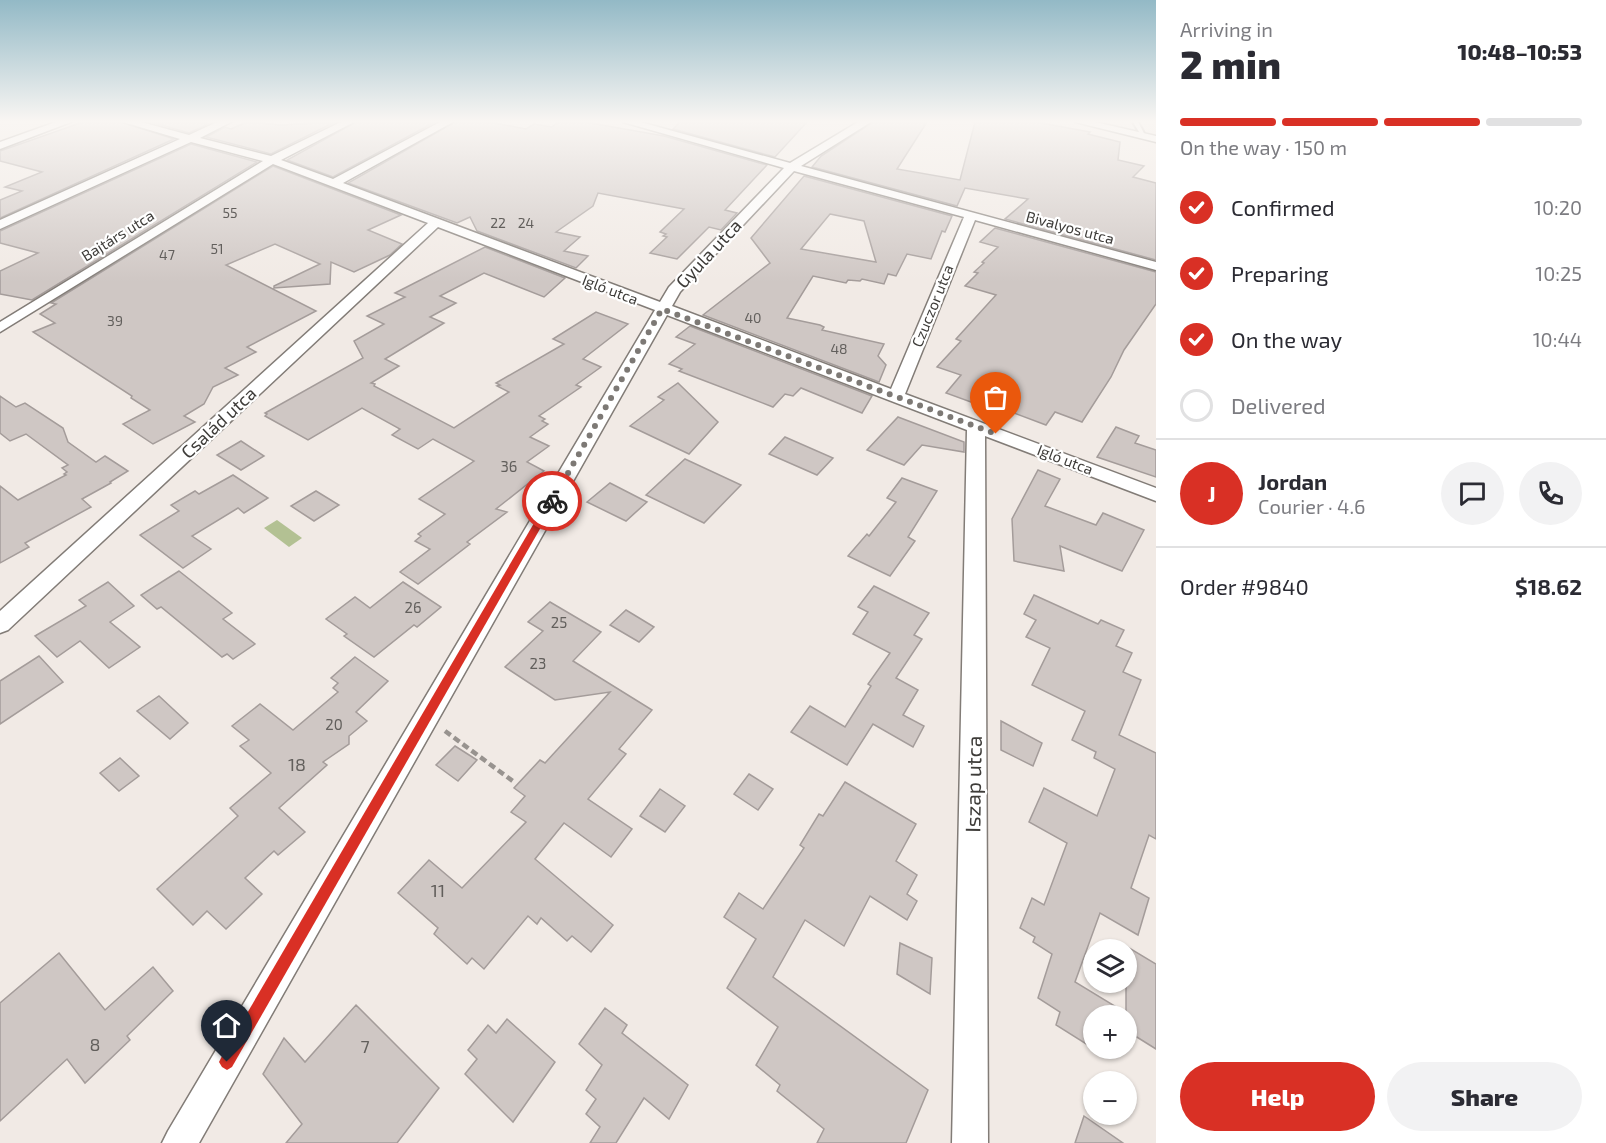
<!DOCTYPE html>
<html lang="en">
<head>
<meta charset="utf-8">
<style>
  body { margin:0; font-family:"Exo 2",sans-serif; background:#f2f2f3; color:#2b2b33; height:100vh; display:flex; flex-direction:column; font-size:22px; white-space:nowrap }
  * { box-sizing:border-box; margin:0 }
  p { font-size:20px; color:#7c7c81 }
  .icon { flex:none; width:33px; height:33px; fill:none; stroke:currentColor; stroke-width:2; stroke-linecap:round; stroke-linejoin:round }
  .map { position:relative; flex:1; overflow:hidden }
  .details { display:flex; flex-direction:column; background:#fff; width:450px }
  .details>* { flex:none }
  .tools { position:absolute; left:1083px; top:939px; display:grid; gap:12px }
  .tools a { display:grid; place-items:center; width:54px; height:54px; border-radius:50%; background:#fff; box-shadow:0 2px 4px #0004; font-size:30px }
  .pin { position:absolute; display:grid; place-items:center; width:51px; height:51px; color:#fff; margin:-62px -26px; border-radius:50% 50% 50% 0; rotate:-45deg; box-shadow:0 0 6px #0007 }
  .pin .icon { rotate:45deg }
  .courier { position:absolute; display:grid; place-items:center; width:60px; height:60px; margin:-30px; border:4px solid #d93025; border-radius:50%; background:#fff; color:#222; box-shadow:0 2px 8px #0007 }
  .headline em { font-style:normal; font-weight:800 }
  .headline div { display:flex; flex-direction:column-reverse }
  .headline { display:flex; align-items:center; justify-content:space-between; height:102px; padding:0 24px }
  h1 { font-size:39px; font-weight:800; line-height:45px }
  .bar { display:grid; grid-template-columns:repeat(4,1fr); gap:9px 6px; align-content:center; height:72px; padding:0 24px }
  .bar i { height:8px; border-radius:4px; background:#e1e1e2 }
  .bar .selected { background:#d93025 }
  .bar p { grid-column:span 4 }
  .line { display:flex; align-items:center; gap:15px; padding:0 24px; border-top:2px solid #e1e1e2 }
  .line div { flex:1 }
  .round { display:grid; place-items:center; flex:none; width:63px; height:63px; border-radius:32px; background:#f2f2f3 }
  ol { padding:0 24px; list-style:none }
  li { display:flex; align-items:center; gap:18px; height:66px }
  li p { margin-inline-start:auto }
  li .icon { padding:6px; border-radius:50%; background:#d93025; color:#fff; stroke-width:4 }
  li:last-child { color:#7c7c81 }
  li i { width:33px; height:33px; border:3px solid #e1e1e2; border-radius:50% }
  .button { display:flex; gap:12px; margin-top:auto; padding:12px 24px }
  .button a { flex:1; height:69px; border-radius:36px; background:#d93025; color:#fff; font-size:24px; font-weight:800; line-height:69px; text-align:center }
  .button a+a { background:#f2f2f3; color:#2b2b33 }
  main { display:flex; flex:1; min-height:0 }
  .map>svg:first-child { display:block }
  .water { fill:#b3c193 }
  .building { fill:#cfc7c4; stroke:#a49c9a; stroke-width:1.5; fill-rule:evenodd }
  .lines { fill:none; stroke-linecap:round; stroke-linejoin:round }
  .service-casing { stroke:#827c77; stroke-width:4 }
  .minor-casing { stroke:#827c77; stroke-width:3 }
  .path { stroke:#98938f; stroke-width:4.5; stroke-dasharray:7 4; stroke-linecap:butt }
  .service { fill:#fff; fill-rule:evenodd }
  .minor { fill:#fff; fill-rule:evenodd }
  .route { fill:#d93025 }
  .done { stroke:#7d7975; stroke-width:6; stroke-dasharray:0 10.8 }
  .labels { text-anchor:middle; stroke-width:4.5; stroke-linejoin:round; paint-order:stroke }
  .far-number-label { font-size:14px; fill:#625f5c }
  .far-street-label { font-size:15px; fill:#3e3c39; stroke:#fff }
  .number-label { font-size:15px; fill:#625f5c }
  .street-label { font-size:18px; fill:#3e3c39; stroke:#fff }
  .near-number-label { font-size:18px; fill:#625f5c }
  .near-street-label { font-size:21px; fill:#3e3c39; stroke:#fff }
</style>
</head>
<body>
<main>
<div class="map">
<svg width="1156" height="1143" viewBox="0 0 1156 1143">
  <rect width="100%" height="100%" fill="#f1eae5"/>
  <polygon class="water" points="277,520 302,538 289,547 264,528"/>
  <g class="building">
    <polygon points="83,122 121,122 174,139 0,218 0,200 22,191 5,187 42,172 0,161 0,151"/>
    <polygon points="151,122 203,122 208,124 189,133"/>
    <polygon points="247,122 281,125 335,122 271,154 206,137 225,127 231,129"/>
    <polygon points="356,122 435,122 333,177 287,160"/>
    <polygon points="455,122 489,122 526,129 534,124 552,127 558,122 585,122 664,136 767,165 725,210 737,213 721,230 709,227 677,259 650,253 667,237 663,236 666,234 660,232 684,209 598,193 593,206 556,232 580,237 564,251 588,256 576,268 477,231 470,217 457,223 348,183"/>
    <polygon points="680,122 807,122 775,157 673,129"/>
    <polygon points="873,122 927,122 897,169 960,180 975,122 1036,122 1090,132 1088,134 1120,142 1118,160 1144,166 1133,177 1156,183 1156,260 1005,219 1028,199 965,188 957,206 812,167 821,156"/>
    <polygon points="191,144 257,162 32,300 0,294 0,271 38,253 0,243 0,231"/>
    <polygon points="273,166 401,215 368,230 402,244 390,255 354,272 331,262 330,284 274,288 274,286 320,264 275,244 226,265 316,311 247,347 256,352 225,368 238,375 213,387 204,404 184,416 195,422 153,444 123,424 150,410 131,398 132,396 33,332 55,323 40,314 56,304 51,303"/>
    <path d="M804,176L952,216L945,232L942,231L931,259L907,254L896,276L888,274L884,284L862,279L860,281L848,280L846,283L813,276L787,318L820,325L824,327L822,330L884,344L878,356L886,365L879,382L703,315L770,263L751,238ZM830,214L864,221L876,262L801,249Z"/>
    <polygon points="995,228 1156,272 1156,304 1124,350 1111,377 1082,422 1055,412 1046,425 995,406 993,410 946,393 961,375 937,367 961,341 956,339 996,295 965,286 978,273 974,272 984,263 982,262 998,247 980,242"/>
    <polygon points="485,247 565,278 544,297 484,273 440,296 456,303 430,317 444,323 385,359 399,366 371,383 375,384 374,386 454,428 509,392 497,386 500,385 496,383 564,344 553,339 596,312 628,324 583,359 601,367 576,385 581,387 539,416 545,419 542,421 548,424 530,437 549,446 527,462 544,471 496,509 507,512 467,542 470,544 418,584 400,572 430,549 415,541 421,536 418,534 445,514 419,499 474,461 433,439 418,449 392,435 400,429 362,408 308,440 265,416 267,414 265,413 363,358 354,341 384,324 367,316 405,297 395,293"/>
    <polygon points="690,326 872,396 862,413 801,388 793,396 785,394 773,407 679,371 682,369 669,364 695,344 676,337"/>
    <polygon points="678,383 718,422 689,454 630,426 664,400 658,397"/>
    <polygon points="0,396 16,407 25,403 63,428 68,442 96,462 105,456 128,471 110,482 111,483 82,499 91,507 25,543 29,547 0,563 0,486 18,500 66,475 64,474 67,472 62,468 68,465 26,434 10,441 0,433"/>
    <polygon points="898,417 964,442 964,452 922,445 904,465 867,450"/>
    <polygon points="1116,427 1139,436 1135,443 1156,450 1156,477 1097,457"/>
    <polygon points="785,437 833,458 817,475 769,454"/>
    <polygon points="241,441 264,456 241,470 217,455"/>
    <polygon points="685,459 741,485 704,523 646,495"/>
    <polygon points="1038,470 1060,479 1045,506 1096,525 1103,513 1144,530 1122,571 1060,546 1064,571 1014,561 1012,519"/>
    <polygon points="233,475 268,498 244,513 238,508 192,536 211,549 183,568 140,535 179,511 171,505 195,491 199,494"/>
    <polygon points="902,478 937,491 908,537 915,541 890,576 848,556 867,534 869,536 896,502 887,498"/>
    <polygon points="610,483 647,502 626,521 587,502"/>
    <polygon points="316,491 339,505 314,521 291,506"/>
    <polygon points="179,571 232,613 223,619 255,644 233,659 227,654 222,657 161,607 157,609 141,595"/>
    <polygon points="108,582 134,606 110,622 140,647 109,668 80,641 57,657 35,636 86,606 79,600"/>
    <polygon points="403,582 441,607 417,627 414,625 374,657 344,636 347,634 326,619 355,597 370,608"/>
    <polygon points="874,586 929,613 914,635 922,639 896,678 918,690 903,715 924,726 913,747 873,724 847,765 791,732 810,706 845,727 871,686 868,684 890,653 853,634 868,612 858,607"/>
    <polygon points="1034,595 1098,624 1101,620 1124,630 1116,646 1132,653 1123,672 1141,680 1119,735 1156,753 1156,839 1149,835 1131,888 1149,898 1138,935 1100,913 1075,982 1126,1013 1126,946 1156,964 1156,1049 1132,1034 1130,1040 1126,1038 1126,1016 1094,1016 1091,1047 1056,1025 1060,1012 1038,998 1052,954 1033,942 1035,937 1020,928 1032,898 1044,905 1067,843 1029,822 1044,788 1097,816 1115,769 1094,758 1096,752 1072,740 1085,711 1032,685 1050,648 1026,637 1036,620 1024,614"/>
    <polygon points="550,602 601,632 573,661 652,710 619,749 626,754 588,799 632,829 611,857 564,823 535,859 613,925 591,952 572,936 567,941 541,918 537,924 528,916 484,969 472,958 467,964 434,934 438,928 398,893 429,860 462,888 526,822 511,812 525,796 514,788 540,760 545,763 610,692 555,700 505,667 543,631 528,622"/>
    <polygon points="626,610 654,627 639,642 610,625"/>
    <polygon points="39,656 63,682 0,724 0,681"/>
    <polygon points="355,657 388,681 356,712 367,721 349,736 349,744 323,762 327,765 279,808 305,832 278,855 274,851 245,878 262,894 226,929 207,911 193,925 157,889 238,816 230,808 271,773 240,746 249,740 232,726 260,704 293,730 338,692 333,688 338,683 331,678"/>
    <polygon points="159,696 188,723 170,739 137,711"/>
    <polygon points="1001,721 1042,743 1033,766 1001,750"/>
    <polygon points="455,746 477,760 458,781 436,765"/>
    <polygon points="120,758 139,776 119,791 100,773"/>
    <polygon points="749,774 773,789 758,810 734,794"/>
    <polygon points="845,782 916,824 896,861 917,875 907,894 917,901 907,920 870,896 844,946 805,920 773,977 928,1090 906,1143 817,1143 824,1129 777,1091 780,1085 756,1065 778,1027 727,988 756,939 724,917 739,893 763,909 804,848 800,845 819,814 823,816"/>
    <polygon points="660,789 685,806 665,832 640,816"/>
    <polygon points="900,943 932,958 930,994 897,974"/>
    <polygon points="59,953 105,1010 153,967 173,991 127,1036 130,1040 85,1083 67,1059 0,1121 0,1003"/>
    <polygon points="356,1005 439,1088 397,1143 286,1143 302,1124 263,1074 284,1038 305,1062"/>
    <polygon points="605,1008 627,1025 622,1033 688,1085 669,1119 644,1098 616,1143 590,1143 600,1127 586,1114 596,1099 586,1090 602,1065 579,1044"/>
    <polygon points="507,1019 555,1062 513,1122 465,1074 477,1059 468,1050 488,1025 496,1033"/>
    <polygon points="1084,1116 1123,1143 1075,1143"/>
  </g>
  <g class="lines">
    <g class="service-casing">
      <polygon id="service" points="1133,122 1138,122 1146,137 1142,137"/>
    </g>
    <g class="minor-casing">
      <g id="minor">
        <polygon points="56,122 71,122 0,149 0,142"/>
        <path d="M123,122H141L189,135L217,122H231L200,138L271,156L341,122H354L281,160L333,179L440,122H453L343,183L660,302L669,287L784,168L623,122H640L790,163L858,122H871L801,166L1156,262V270L975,220L905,394L1156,488V501L985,436L988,1143H952L967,430L667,315L199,1143H162L168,1131L655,310L438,227L8,630L0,633V611L428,223L273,164L0,332V322L263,161L191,142L0,229V220L180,139ZM794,171L964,217L891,389L672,306L680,292Z"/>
        <polygon points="1075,122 1095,122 1156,136 1156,142"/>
      </g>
    </g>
    <polyline class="path" points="445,731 514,782"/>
    <use href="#service" class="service"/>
    <use href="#minor" class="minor"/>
  </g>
  <linearGradient id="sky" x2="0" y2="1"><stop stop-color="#93b9c6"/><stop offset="0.43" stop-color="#f9f6f3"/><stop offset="1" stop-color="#f9f6f3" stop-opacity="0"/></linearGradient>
  <rect width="1156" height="282" fill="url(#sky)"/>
  <polygon class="route" points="552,498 556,501 232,1067 227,1070 222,1067 219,1062 222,1056 547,501"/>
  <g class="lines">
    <polyline class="done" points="552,501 662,309 996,434"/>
  </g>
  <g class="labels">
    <g class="far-number-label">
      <text x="230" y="218">55</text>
      <text x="498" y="228">22</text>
      <text x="526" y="228">24</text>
      <text x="217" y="254">51</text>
      <text x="167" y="260">47</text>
      <text x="753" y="323">40</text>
      <text x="115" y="326">39</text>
      <text x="839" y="354">48</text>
    </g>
    <g class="far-street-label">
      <text transform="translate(1070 228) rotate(15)" y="5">Bivalyos utca</text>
      <text transform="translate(118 236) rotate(-32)" y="5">Bajtárs utca</text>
      <text transform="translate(610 290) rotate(21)" y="5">Igló utca</text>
      <text transform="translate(933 306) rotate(-68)" y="5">Czuczor utca</text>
      <text transform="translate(1065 460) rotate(21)" y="5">Igló utca</text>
    </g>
    <g class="number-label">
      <text x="509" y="472">36</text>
      <text x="413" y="613">26</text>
      <text x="559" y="628">25</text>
      <text x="538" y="669">23</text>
      <text x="334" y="730">20</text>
    </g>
    <g class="street-label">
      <text transform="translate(709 254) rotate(-47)" y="6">Gyula utca</text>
      <text transform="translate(219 423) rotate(-43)" y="6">Család utca</text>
    </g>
    <g class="near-number-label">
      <text x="297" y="771">18</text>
      <text x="438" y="897">11</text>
      <text x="95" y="1051">8</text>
      <text x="365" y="1053">7</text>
    </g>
    <g class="near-street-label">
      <text transform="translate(974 784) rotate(-89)" y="7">Iszap utca</text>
    </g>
  </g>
</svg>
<div class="tools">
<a><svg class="icon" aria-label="layers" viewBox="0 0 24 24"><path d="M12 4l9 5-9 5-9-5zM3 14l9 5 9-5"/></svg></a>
<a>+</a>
<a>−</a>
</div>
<div class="pin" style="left:996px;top:434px;background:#ea580c"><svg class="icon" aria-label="bag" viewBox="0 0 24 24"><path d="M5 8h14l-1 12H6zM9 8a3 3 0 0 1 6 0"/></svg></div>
<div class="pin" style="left:227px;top:1062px;background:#1f2937"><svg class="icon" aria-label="home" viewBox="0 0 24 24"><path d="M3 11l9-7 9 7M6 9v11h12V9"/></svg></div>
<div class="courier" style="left:552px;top:501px"><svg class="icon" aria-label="bike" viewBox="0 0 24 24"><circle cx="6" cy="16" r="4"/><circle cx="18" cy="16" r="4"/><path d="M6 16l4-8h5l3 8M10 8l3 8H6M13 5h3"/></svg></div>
</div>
<section class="details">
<div class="headline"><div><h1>2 min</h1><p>Arriving in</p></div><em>10:48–10:53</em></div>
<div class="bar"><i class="selected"></i><i class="selected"></i><i class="selected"></i><i></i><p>On the way · 150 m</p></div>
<ol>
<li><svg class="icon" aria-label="check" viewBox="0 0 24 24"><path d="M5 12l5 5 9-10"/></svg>Confirmed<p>10:20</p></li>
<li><svg class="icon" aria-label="check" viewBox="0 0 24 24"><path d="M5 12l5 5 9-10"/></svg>Preparing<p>10:25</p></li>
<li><svg class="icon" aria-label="check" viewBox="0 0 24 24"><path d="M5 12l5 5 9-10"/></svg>On the way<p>10:44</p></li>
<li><i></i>Delivered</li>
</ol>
<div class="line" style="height:108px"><b class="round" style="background:#d93025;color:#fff">J</b><div><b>Jordan</b><p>Courier · 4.6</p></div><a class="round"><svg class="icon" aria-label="chat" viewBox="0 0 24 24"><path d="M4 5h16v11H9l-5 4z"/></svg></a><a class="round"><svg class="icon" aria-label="phone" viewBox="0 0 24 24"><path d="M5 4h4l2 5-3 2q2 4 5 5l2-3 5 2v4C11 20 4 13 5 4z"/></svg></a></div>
<div class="line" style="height:78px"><div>Order #9840</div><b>$18.62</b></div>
<div class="button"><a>Help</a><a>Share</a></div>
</section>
</main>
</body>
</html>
